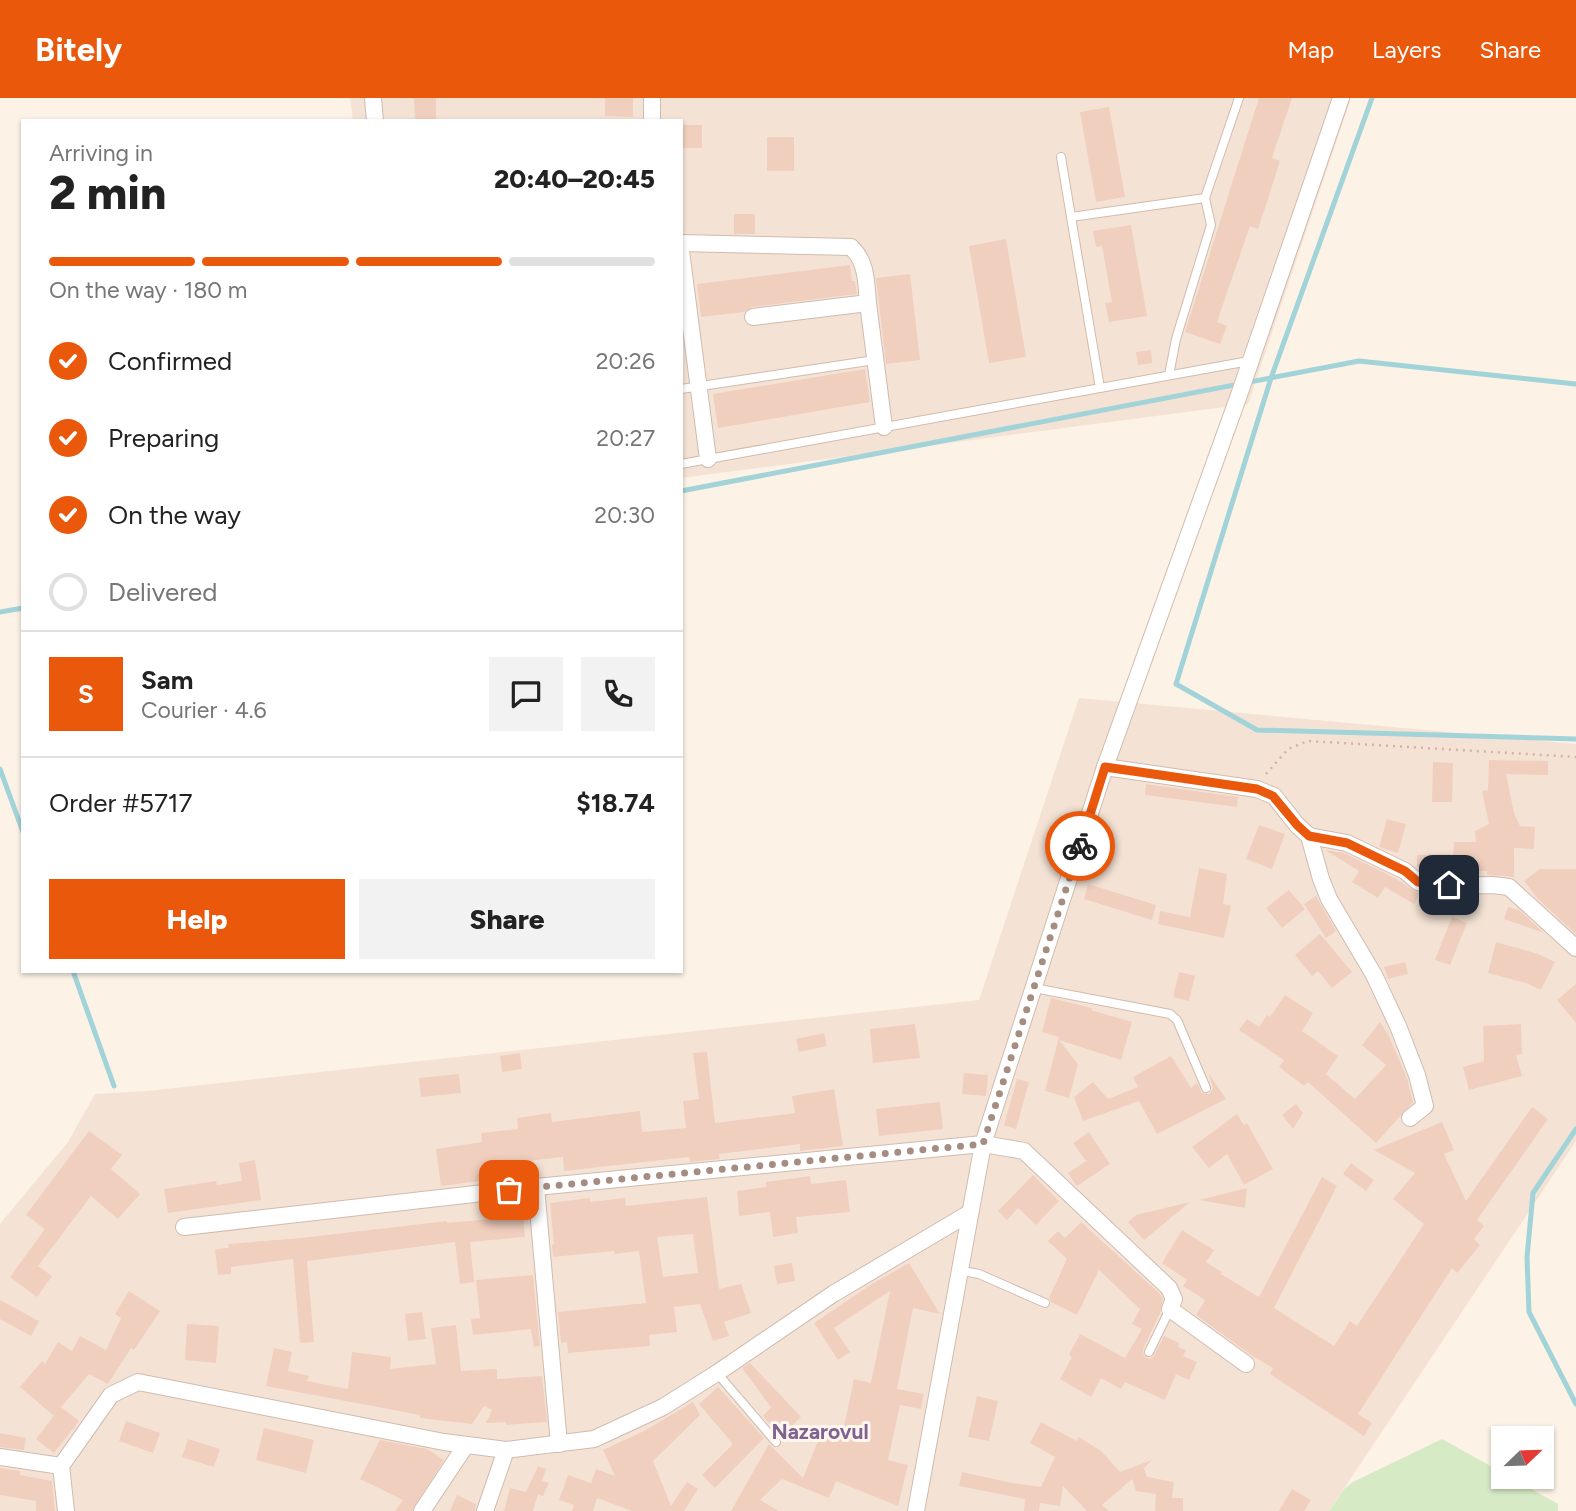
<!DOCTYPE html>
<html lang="en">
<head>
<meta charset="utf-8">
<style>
  body { margin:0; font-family:Figtree,sans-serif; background:#f2f2f2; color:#222; height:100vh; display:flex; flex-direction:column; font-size:26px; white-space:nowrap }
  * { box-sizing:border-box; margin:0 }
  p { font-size:23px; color:#767676 }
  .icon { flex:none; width:38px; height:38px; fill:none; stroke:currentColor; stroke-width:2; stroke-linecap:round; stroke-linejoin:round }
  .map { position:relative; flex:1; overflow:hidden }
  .panel { position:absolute; left:21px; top:21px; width:662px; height:854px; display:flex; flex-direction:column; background:#fff; border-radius:0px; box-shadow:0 2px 5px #0004 }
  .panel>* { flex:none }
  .needle { width:46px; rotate:67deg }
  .fabs { position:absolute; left:1491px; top:1328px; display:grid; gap:14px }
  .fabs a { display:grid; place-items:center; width:63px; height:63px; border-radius:0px; background:#fff; box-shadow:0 2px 5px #0004; font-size:35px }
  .pin { position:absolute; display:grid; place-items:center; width:60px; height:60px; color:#fff; margin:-30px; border-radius:14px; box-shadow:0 4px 10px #0006 }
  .courier { position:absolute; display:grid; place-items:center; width:70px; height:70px; margin:-35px; border:5px solid #ea580c; border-radius:50%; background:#fff; color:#222; box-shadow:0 2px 9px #0007 }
  .summary em { font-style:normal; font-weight:800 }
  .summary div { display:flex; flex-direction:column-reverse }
  .summary { display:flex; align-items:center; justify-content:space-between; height:119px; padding:0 28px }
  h1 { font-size:46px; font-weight:800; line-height:52px }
  .bar { display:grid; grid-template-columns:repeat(4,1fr); gap:10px 7px; align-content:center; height:84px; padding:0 28px }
  .bar i { height:9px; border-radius:5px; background:#e0e0e0 }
  .bar .selected { background:#ea580c }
  .bar p { grid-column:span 4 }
  .line { display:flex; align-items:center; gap:18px; padding:0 28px; border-top:2px solid #e0e0e0 }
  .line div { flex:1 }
  .round { display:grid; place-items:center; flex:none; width:74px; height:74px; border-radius:0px; background:#f2f2f2 }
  ol { padding:0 28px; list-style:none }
  li { display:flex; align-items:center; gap:21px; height:77px }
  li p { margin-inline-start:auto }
  li .icon { padding:7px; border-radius:50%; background:#ea580c; color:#fff; stroke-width:4 }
  li:last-child { color:#767676 }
  li i { width:38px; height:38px; border:4px solid #e0e0e0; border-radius:50% }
  .button { display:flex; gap:14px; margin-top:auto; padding:14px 28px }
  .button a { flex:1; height:80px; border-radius:0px; background:#ea580c; color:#fff; font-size:28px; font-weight:800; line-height:80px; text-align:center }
  .button a+a { background:#f2f2f2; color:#222 }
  header { display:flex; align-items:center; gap:42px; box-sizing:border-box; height:98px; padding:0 35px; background:#ea580c; color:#fff }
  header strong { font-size:33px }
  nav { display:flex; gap:38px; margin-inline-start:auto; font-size:24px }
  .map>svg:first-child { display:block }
  .residential { fill:#f4e3d5 }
  .green { fill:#d6eac5 }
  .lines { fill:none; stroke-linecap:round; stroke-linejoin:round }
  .stream { stroke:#a1d3d8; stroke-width:5 }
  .building { fill:#f1cfbe; fill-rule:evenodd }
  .lane-casing { stroke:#d0bbaf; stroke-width:10 }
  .street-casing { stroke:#d0bbaf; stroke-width:18 }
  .path { stroke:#d6b2a1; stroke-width:2.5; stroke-dasharray:2 5; stroke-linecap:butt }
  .lane { stroke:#fff; stroke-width:8 }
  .street { stroke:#fff; stroke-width:16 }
  .done { stroke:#a58d81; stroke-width:7; stroke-dasharray:0 12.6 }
  .route { stroke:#ea580c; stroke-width:9 }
  .labels { text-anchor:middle; stroke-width:6; stroke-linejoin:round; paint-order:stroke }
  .quarter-label { font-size:21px; font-weight:bold; fill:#7e6392; stroke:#fff6ed }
</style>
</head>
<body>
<header>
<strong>Bitely</strong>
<nav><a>Map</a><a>Layers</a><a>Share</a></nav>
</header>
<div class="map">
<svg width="1576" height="1413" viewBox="0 0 1576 1413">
  <rect width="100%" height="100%" fill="#fcf2e6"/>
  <g class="residential">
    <polygon points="350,0 1351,0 1248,306 681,380 681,23 353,23"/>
    <polygon points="1079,600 1576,646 1576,1043 1329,1413 0,1413 0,1126 68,1044 95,996 147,993 979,902"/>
  </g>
  <polygon class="green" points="1442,1341 1503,1375 1503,1379 1510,1379 1558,1406 1558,1413 1329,1413 1345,1390 1353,1384"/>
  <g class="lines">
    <g class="stream">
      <polyline points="1372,0 1271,280 1176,586 1257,632 1576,641"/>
      <polyline points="681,393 1359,263 1576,286"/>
      <polyline points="0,514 23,510"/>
      <polyline points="0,671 23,734"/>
      <polyline points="73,873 114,988"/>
      <polyline points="1576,1031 1533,1095 1527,1159 1529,1214 1576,1306"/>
    </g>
  </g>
  <g class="building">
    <polygon points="414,0 436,0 436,23 415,23"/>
    <polygon points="605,0 633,0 633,19 605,18"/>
    <polygon points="1259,0 1292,0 1272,60 1280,63 1266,107 1258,131 1250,128 1217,224 1227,228 1220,246 1185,234"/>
    <polygon points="1109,9 1125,99 1096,104 1080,14"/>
    <rect x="681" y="27" width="21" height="23"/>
    <rect x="767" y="39" width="27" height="34"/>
    <rect x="734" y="116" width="21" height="20"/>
    <polygon points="1131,127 1147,218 1109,224 1105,205 1112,204 1102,148 1096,149 1093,133"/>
    <polygon points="1006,141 1026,259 989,265 969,148"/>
    <polygon points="850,167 852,183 855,183 857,196 752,209 744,214 701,219 697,186"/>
    <polygon points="910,176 920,262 886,266 876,180"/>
    <polygon points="1151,252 1152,265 1138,267 1136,254"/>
    <polygon points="865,271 870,304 718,330 713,296"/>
    <polygon points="1489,662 1548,663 1548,677 1506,676 1514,715 1520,728 1535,729 1534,751 1514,750 1514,779 1487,777 1487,773 1476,773 1476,760 1453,761 1454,744 1476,744 1475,733 1489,726 1482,693 1488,692"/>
    <polygon points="1433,664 1453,665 1452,704 1432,704"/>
    <polygon points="1146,686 1238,699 1237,709 1145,697"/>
    <polygon points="1387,721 1406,726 1398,755 1379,749"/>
    <polygon points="1259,727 1285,736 1272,771 1246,761"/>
    <polygon points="1325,752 1344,755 1395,780 1418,795 1418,799 1414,806 1385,789 1378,800 1352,784 1359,773"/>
    <polygon points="1450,756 1450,776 1431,777 1417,769 1417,757"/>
    <polygon points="1199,770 1227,776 1223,806 1231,808 1224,840 1158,826 1160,813 1190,819"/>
    <polygon points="1540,771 1576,771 1576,836 1538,801 1524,783"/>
    <polygon points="1088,786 1156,807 1152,822 1084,801"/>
    <polygon points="1289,792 1305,811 1282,830 1266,810"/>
    <polygon points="1316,798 1336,833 1326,840 1304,806"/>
    <polygon points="1508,809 1519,812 1544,835 1504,821"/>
    <polygon points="1452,819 1467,825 1450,867 1435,862"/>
    <polygon points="1320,836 1352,874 1332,890 1318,873 1312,878 1295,857"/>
    <polygon points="1496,844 1538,856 1555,864 1541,892 1526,885 1488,875"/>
    <polygon points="1405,864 1408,876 1388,881 1384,869"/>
    <polygon points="1179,874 1195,878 1189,903 1173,899"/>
    <polygon points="1576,886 1576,925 1557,902"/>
    <polygon points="1285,897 1313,915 1302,933 1338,958 1326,976 1355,1001 1386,967 1362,947 1380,924 1389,938 1407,980 1413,1004 1376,1045 1308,984 1304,988 1279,969 1284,962 1239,932 1247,921 1259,929 1267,917 1270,919"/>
    <polygon points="1051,900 1092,910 1091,912 1132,924 1121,962 1059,942 1078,966 1069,1000 1045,993 1059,939 1042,934"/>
    <polygon points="915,926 920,960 873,965 870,931"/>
    <polygon points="1521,926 1522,956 1516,957 1522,978 1469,992 1463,969 1484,963 1483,928"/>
    <polygon points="824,935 827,948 799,954 796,941"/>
    <polygon points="707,954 715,1025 795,1015 792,998 834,991 843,1048 800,1053 800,1046 719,1056 720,1061 690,1064 689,1059 564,1073 563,1059 518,1064 519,1078 441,1088 436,1051 482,1044 481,1035 518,1031 517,1020 551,1015 552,1024 640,1013 642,1034 686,1030 683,1003 699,1001 693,955"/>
    <polygon points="520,955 522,971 502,974 500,958"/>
    <polygon points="1171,958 1191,990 1197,985 1202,995 1209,996 1213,990 1209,976 1226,1001 1157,1036 1139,1003 1083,1023 1074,999 1093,984 1108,1001 1138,989 1133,979"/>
    <polygon points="964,975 988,977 986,998 962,996"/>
    <polygon points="459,976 461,995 421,999 419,980"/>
    <polygon points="1017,981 1029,984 1016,1031 1004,1027"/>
    <polygon points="940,1004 943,1031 879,1038 876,1011"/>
    <polygon points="1296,1006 1303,1015 1293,1031 1282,1017"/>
    <polygon points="1532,1009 1548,1021 1477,1122 1484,1128 1474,1141 1480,1147 1457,1175 1452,1170 1358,1316 1372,1325 1364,1338 1270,1276 1273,1270 1251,1257 1196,1217 1205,1202 1183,1188 1187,1182 1162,1165 1182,1132 1214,1152 1206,1164 1222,1174 1221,1176 1259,1199 1322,1079 1337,1088 1274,1210 1334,1248 1350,1223 1357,1228 1424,1126 1393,1101 1415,1075 1374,1052 1442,1024 1454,1052 1444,1056 1466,1103"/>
    <polygon points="1237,1016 1244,1027 1247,1025 1273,1071 1244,1087 1227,1056 1209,1070 1192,1049"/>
    <polygon points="89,1033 122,1057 111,1071 140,1096 118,1121 91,1098 38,1168 52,1178 37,1199 10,1179 45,1131 26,1117"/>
    <polygon points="1089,1034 1110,1066 1077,1088 1068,1075 1086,1063 1073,1045"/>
    <polygon points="255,1062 261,1102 168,1115 164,1091 216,1083 217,1087 242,1083 239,1065"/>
    <polygon points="1351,1065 1374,1082 1366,1093 1343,1076"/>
    <polygon points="1033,1077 1059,1103 1036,1127 1018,1110 1007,1122 998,1113"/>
    <polygon points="810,1078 811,1086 846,1082 850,1114 796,1119 798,1135 773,1139 770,1114 739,1118 737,1093 766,1089 766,1084"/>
    <polygon points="1247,1090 1245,1110 1199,1102"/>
    <path d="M707,1099L719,1191L741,1186L751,1215L724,1224L729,1238L713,1243L700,1206L674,1209L677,1234L649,1237L650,1248L568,1255L567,1244L561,1245L558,1214L646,1205L639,1153L614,1156V1153L553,1159L552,1147L554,1146L550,1105L590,1100V1104L625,1100L626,1108ZM693,1136L698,1175L663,1179L657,1139Z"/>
    <polygon points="1190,1104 1144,1142 1128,1124 1136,1117"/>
    <polygon points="523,1118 525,1139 470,1144 474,1184 460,1186 455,1144 307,1163 314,1244 300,1245 293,1161 231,1169 231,1176 218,1177 215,1151 229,1150 228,1146 301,1140 447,1123 447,1125"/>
    <polygon points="1081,1124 1160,1196 1163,1201 1160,1215 1143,1251 1144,1258 1149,1261 1153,1259 1164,1238 1179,1245 1178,1249 1186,1252 1183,1258 1197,1264 1189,1282 1176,1276 1165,1302 1125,1284 1121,1291 1101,1280 1091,1299 1060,1281 1072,1259 1069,1257 1080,1236 1125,1260 1142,1231 1132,1226 1140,1211 1099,1172 1077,1217 1051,1204 1049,1200 1067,1161 1048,1143 1058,1133 1065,1140"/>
    <polygon points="792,1165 795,1183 777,1186 774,1168"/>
    <polygon points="909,1165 940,1216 913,1210 897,1291 924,1296 921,1311 900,1307 888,1362 908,1367 898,1408 836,1383 829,1400 782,1381 760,1402 779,1413 731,1413 769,1346 803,1380 824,1328 843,1333 854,1281 871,1285 890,1193 834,1230 850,1254 838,1262 814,1225 872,1186"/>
    <polygon points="533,1177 540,1248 534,1249 531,1231 473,1237 471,1221 480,1220 476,1182"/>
    <polygon points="129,1193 160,1213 134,1252 131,1250 108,1286 89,1276 61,1309 79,1323 54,1355 36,1341 56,1315 54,1318 20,1289 42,1263 45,1266 58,1244 72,1253 80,1238 106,1252 121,1220 115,1216"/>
    <polygon points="0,1202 39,1223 31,1238 0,1221"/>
    <polygon points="422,1214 426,1241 408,1243 405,1216"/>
    <polygon points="187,1226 219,1228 216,1265 185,1262"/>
    <polygon points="456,1227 461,1273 497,1271 497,1281 542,1278 547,1324 506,1327 506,1324 486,1325 492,1312 484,1308 472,1326 420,1320 420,1317 266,1288 274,1250 292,1254 288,1273 309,1278 307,1283 348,1291 352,1254 391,1259 390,1271 436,1266 431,1230"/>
    <polygon points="750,1265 801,1319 788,1332 779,1326 774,1331 763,1318 771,1309 742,1270"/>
    <polygon points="718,1289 764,1340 715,1390 702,1377 733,1346 699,1306"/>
    <polygon points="977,1298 998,1303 989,1343 968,1339"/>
    <polygon points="693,1304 700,1317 653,1363 671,1408 687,1384 698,1391 684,1413 632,1413 597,1400 593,1413 572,1413 574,1407 559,1402 568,1377 591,1385 596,1371 615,1378 603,1352 644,1333"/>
    <polygon points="126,1323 160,1335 153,1355 119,1343"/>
    <polygon points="1041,1324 1077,1343 1079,1339 1101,1353 1120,1374 1152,1362 1144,1370 1147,1379 1174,1384 1172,1400 1183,1400 1183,1413 1155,1413 1156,1396 1136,1393 1132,1381 1102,1407 1109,1413 1087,1413 1063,1388 1060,1408 1040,1405 1039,1413 1024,1413 1025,1401 959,1388 962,1374 1012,1385 1041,1389 1055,1359 1030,1345"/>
    <polygon points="264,1330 314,1342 306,1375 256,1362"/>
    <polygon points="0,1335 26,1340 24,1352 0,1349"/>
    <polygon points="188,1341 220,1351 214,1369 182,1359"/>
    <polygon points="380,1342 427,1351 444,1362 412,1413 395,1413 403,1402 360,1381"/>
    <polygon points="538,1368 546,1371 542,1383 549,1385 543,1398 538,1396 533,1413 504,1413 510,1390 526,1394"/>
    <polygon points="0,1370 20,1373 20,1377 52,1383 55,1413 36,1413 36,1403 0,1397"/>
    <polygon points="1292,1391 1311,1402 1304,1413 1279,1413"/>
    <polygon points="457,1397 476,1406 475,1413 450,1413"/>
  </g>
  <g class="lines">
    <g class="lane-casing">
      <g id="lane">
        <polyline points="1061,59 1071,119"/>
        <polyline points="1169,277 1176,241 1211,127 1205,100"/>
        <polyline points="1100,290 1071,119 1205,100 1239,0"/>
        <polyline points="681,291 875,262"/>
        <polyline points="681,366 1249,263"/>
        <polyline points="1034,890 1170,916 1177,922 1206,990"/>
        <polyline points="958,1172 979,1176 1045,1205"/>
        <polyline points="1149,1254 1170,1211"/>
        <polyline points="717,1275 776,1344"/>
      </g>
    </g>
    <g class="street-casing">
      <g id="street">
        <polyline points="373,0 375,23"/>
        <polyline points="652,0 652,23"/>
        <path d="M681,145L851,149C867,164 866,184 868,205"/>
        <polyline points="681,153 708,361"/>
        <polyline points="753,219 868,205 884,329"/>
        <polyline points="1105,669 1257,691 1274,698 1297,727 1309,738 1321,781 1329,801 1374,877 1398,928 1417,977 1425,1008 1410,1020"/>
        <polyline points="1309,738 1347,745 1405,773 1418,784 1432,788 1492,787 1509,789 1576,850"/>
        <polyline points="536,1089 559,1346"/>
        <polyline points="184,1129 536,1089 983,1046 1024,1053 1169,1190 1174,1201 1170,1211 1246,1266"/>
        <polyline points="0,1359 61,1368 111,1297 138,1284 444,1344 506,1352 594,1341 663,1309 717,1275 833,1196 968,1116"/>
        <polyline points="61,1368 66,1413"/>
        <polyline points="422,1413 466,1347"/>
        <polyline points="485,1413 506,1352"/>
        <polyline points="916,1413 983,1046 1105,669 1239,297 1341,0"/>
      </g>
    </g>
    <polyline class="path" points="1266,676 1288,651 1308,643 1576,659"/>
    <use href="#lane" class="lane"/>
    <use href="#street" class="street"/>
  </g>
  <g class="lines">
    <polyline class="done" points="509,1092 983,1046 1080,748"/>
    <polyline class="route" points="1080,748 1105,669 1257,691 1273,698 1297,727 1309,738 1347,745 1405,773 1418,784 1432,788 1449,787"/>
  </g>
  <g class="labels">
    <g class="quarter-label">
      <text x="820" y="1341">Nazarovul</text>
    </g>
  </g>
</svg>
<div class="fabs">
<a><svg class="needle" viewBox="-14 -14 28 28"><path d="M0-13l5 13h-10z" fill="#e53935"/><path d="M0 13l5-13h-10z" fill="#767676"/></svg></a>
</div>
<div class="pin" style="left:509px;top:1092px;background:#ea580c"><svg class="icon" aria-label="bag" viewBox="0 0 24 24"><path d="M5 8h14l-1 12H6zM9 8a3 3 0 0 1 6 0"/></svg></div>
<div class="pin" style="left:1449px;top:787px;background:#1f2937"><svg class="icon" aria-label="home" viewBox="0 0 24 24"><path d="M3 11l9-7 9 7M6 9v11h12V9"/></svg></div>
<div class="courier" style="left:1080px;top:748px"><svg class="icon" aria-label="bike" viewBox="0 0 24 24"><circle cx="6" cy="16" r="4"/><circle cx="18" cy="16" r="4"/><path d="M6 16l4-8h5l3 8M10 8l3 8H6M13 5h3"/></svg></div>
<section class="panel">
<div class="summary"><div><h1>2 min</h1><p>Arriving in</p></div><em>20:40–20:45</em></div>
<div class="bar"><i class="selected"></i><i class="selected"></i><i class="selected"></i><i></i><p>On the way · 180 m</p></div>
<ol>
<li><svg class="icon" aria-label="check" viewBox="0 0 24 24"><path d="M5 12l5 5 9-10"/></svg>Confirmed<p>20:26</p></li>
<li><svg class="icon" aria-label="check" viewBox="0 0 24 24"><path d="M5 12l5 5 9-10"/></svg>Preparing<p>20:27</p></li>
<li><svg class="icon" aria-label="check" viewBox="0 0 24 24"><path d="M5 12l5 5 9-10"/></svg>On the way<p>20:30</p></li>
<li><i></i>Delivered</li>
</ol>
<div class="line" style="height:126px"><b class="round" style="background:#ea580c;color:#fff">S</b><div><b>Sam</b><p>Courier · 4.6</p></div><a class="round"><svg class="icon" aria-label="chat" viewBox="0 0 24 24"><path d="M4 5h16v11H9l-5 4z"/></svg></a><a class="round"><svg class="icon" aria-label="phone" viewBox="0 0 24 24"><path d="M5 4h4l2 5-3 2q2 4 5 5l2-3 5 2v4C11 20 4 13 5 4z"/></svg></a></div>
<div class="line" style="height:91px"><div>Order #5717</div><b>$18.74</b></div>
<div class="button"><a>Help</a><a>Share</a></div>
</section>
</div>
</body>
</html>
